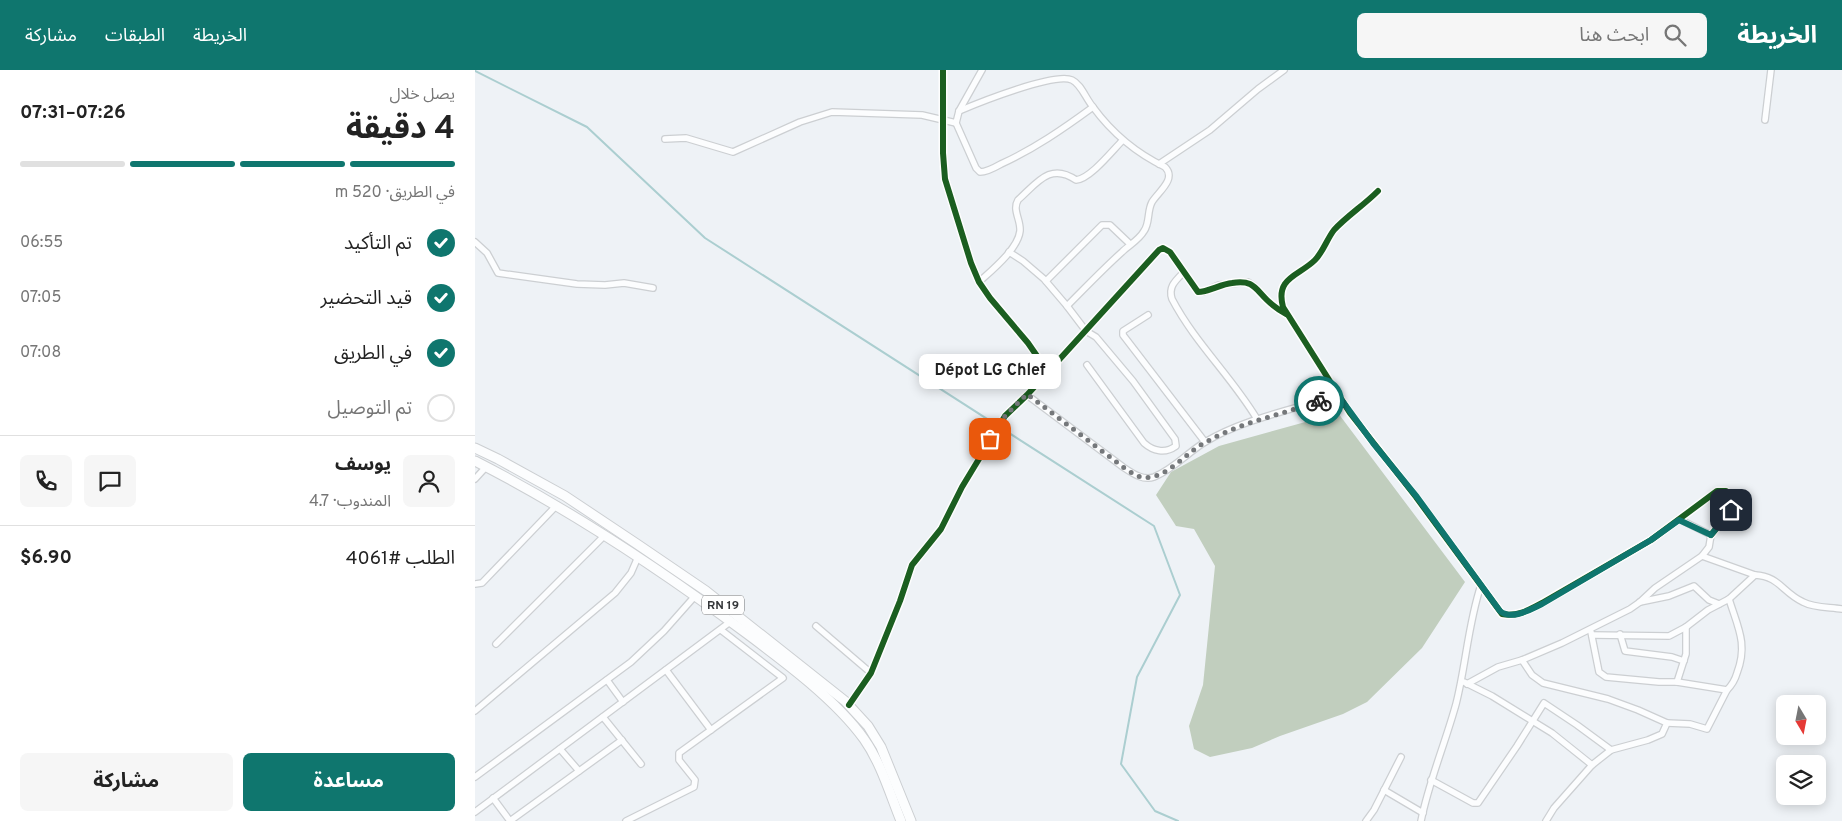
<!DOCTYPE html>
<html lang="ar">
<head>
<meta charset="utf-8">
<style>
  body { margin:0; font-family:Overpass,"Noto Sans Arabic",sans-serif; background:#f6f6f6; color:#222; direction:rtl; height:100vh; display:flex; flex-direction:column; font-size:19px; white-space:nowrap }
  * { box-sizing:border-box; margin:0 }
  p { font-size:16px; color:#767676 }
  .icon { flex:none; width:28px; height:28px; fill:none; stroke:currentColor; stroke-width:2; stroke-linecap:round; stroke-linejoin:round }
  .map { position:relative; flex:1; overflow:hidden; direction:ltr }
  .sheet { display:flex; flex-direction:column; background:#fff; width:475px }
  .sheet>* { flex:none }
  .needle { width:32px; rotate:170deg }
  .controls { position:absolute; left:1301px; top:625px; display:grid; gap:10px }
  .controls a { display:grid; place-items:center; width:50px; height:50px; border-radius:8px; background:#fff; box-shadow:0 2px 12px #0003; font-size:25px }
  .pin { position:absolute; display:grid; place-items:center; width:42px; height:42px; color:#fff; margin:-21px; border-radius:10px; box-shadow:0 2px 8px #0006 }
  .courier { position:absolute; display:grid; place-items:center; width:50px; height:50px; margin:-25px; border:4px solid #0f766e; border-radius:50%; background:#fff; color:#222; box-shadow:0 1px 6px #0007 }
  .bubble { position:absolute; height:35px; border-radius:8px; background:#fff; box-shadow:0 2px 12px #0003; font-size:16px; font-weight:700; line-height:35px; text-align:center; direction:rtl }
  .headline em { font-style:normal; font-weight:700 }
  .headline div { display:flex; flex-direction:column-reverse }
  .headline { display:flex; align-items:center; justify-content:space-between; height:85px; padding:0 20px }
  h1 { font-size:32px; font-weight:700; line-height:38px }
  .bar { display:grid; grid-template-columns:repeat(4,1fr); gap:8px 5px; align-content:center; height:60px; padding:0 20px }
  .bar i { height:6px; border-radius:4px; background:#e0e0e0 }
  .bar .selected { background:#0f766e }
  .bar p { grid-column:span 4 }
  .line { display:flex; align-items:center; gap:12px; padding:0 20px; border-top:1px solid #e0e0e0 }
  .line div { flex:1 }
  .round { display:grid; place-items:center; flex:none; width:52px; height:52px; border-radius:8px; background:#f6f6f6 }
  ol { padding:0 20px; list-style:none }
  li { display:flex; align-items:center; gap:15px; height:55px }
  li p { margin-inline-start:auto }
  li .icon { padding:5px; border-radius:50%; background:#0f766e; color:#fff; stroke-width:4 }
  li:last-child { color:#767676 }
  li i { width:28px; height:28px; border:2px solid #e0e0e0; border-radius:50% }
  .primary-button { display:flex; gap:10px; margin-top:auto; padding:10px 20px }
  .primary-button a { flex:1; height:58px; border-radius:8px; background:#0f766e; color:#fff; font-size:20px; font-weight:700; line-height:58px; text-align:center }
  .primary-button a+a { background:#f6f6f6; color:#222 }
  header { display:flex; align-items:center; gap:30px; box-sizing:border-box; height:70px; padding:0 25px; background:#0f766e; color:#fff }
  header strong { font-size:24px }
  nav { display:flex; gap:28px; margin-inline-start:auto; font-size:18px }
  .search { width:350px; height:45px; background:#f6f6f6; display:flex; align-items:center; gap:12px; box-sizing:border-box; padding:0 18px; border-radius:8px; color:#767676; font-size:19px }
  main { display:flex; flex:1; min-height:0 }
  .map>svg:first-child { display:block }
  .forest { fill:#c1cebe }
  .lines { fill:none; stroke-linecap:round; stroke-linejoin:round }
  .stream { stroke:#abced0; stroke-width:2 }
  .street-casing { stroke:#cccfd2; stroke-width:8 }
  .primary-casing { stroke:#cccfd2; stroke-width:11 }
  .street { stroke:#fcfdfe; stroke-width:5.5 }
  .primary { stroke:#fcfdfe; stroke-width:9 }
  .cycleway-casing { stroke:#fefefe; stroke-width:9 }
  .cycleway { stroke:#1b5e20; stroke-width:6 }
  .done { stroke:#75787b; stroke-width:5; stroke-dasharray:0 9 }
  .route { stroke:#0f766e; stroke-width:6 }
  .labels { text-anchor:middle; stroke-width:5; stroke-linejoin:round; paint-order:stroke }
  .shield { fill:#fefefe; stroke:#717274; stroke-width:1 }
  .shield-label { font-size:12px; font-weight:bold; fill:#343639 }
</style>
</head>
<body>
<header>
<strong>الخريطة</strong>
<div class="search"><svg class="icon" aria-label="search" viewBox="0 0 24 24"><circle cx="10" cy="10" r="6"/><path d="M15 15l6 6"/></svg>ابحث هنا</div>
<nav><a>الخريطة</a><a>الطبقات</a><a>مشاركة</a></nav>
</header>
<main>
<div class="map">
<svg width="1367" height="751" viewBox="0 0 1367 751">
  <rect width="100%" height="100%" fill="#eef2f6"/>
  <polygon class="forest" points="863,343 990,512 947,578 892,632 868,644 805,666 777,678 735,687 719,679 714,656 728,615 740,496 719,459 701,456 681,425 696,402 744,376"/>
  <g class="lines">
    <polyline class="stream" points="0,1 112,57 230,168 679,456 705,525 662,607 646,694 680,741 703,751"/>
    <g class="street-casing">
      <g id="street">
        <polyline points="468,0 468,83 470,109 496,193 504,212 515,228 553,273 573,302"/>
        <path d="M507,0L484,41L481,53L501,98L505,102C512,102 519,98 526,94C559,79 588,59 618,37"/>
        <path d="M484,41C503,33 580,2 597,10C606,14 611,29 618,37C637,63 661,83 690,97C702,109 683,122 677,132C672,141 675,153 669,161C664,170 654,175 647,182C628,199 610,218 592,236"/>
        <polyline points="1290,50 1296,0"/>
        <polyline points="190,69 211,68 258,82 325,52 357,42 447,45 481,53"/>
        <polyline points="684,94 735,60 783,19 809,0"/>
        <path d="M903,121C889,135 872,146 859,160C852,169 848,182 840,190C824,206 800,207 808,237L875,343L941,427L1027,544C1042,547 1054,540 1067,533L1176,470L1242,421H1251C1266,435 1245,453 1236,465"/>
        <polyline points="0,172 12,183 23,203 102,214 130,215 149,213 178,218"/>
        <path d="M534,182L548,191L569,209L592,236L611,261L621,267L658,311L700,369L701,376C690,384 678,381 669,373L612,295"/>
        <path d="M709,202C700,211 693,217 697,229C720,273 757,307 782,349"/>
        <polyline points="571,211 627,155 635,155 655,174"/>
        <path d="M504,212C517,200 543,179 545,161C546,150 537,140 543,130C562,113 575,92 601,110C615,109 637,81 647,71"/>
        <polyline points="673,245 648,261 648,265 730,372"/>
        <path d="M552,325L648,397C657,403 668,411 679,407C699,399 712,383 730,372C770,348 819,340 863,325"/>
        <polyline points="0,409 11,397"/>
        <polyline points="1227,486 1280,505"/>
        <polyline points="0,514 7,513 82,435"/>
        <polyline points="1165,532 1194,526 1219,516 1234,530 1244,534"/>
        <polyline points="341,556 396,603"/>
        <path d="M1116,562L1124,602L1131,607L1184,612H1202L1252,620C1257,615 1260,610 1262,603C1273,574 1263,558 1254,529"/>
        <polyline points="1145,564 1150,581 1197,587 1209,591"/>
        <path d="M1117,565L1194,566L1211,557L1233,540L1254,529L1280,505C1304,506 1308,523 1328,532C1339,538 1354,537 1367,539"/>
        <polyline points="21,574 130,465"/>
        <polyline points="1047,590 1057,605 1068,613 1133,629 1163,640 1192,653 1187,664 1173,670 1136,680 1117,695"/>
        <polyline points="191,600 236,660"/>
        <polyline points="132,610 148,632"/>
        <polyline points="989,612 1017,626 1077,663 1117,695 1079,738 1071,751"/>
        <polyline points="1202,612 1211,584 1211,557"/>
        <polyline points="992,614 1023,597 1047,590 1087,573 1155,539 1165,532 1180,518 1227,486 1234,477 1236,465 1204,449"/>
        <polyline points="374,635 396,603 425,531 437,495 466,459 487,417 530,346 552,325 684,180 688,178 695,182 723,222 728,222 744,215 773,212 779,216 796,234 811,243"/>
        <polyline points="0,641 140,523 156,503 163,487"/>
        <polyline points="128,647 166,694"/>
        <polyline points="1192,653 1215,654 1232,659 1252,620"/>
        <polyline points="85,679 104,701"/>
        <polyline points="0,707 156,592 189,561 220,526"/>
        <polyline points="956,710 998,733 1003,733 1042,676 1069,633 1102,655 1136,680"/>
        <polyline points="909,720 948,743"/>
        <polyline points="18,728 35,751"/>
        <polyline points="0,742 255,552"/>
        <polyline points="35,751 147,670"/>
        <polyline points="151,751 219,717 220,710 204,690 204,683 308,608 246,560"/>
        <polyline points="891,751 899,740 926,687"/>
        <path d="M946,751C954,711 970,674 981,634C991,595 993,554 1006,515"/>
      </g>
    </g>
    <g class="primary-casing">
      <g id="primary">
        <polyline points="0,378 23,389 90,426 162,474 231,521 370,631 393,656 406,677 436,751"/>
        <path d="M0,391C96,440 185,499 271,563C310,592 361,630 389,669C406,693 415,724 426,751"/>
      </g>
    </g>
    <use href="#street" class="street"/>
    <use href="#primary" class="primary"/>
    <g class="cycleway-casing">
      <g id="cycleway">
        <polyline points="468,0 468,83 470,109 496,193 504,212 515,228 553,273 573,302"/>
        <path d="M903,121C889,135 872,146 859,160C852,169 848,182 840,190C824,206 800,207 808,237L875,343L941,427L1027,544C1042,547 1054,540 1067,533L1176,470L1242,421H1251C1266,435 1245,453 1236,465"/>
        <path d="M374,635L396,603L425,531L437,495L466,459L487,417L530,346L552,325L684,180L688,178L695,182L723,222C733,222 746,214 757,213C778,210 779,217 792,230C798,236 804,240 811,244"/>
      </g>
    </g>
    <use href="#cycleway" class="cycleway"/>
  </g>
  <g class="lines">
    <path class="done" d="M515,369L530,346L552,324L648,397C657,403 665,410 676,407C697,403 713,381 731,372C766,352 806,345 844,331"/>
    <path class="route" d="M844,331L863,325L898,373L942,427L1025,541C1037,551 1056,539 1067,534L1176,470L1204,450L1236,465L1256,440"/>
  </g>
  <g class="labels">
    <rect class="shield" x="227" y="525.5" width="42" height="19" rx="4"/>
    <g class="shield-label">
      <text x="248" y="539">RN 19</text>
    </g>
  </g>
</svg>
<div class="controls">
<a><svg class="needle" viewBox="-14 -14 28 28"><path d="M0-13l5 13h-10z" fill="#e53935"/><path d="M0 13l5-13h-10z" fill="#767676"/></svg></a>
<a><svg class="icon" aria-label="layers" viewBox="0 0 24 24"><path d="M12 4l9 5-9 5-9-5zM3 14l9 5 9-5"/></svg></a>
</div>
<div class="pin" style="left:515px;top:369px;background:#ea580c"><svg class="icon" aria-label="bag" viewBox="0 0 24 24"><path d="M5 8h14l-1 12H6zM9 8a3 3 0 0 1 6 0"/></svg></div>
<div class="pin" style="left:1256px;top:440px;background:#1f2937"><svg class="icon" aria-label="home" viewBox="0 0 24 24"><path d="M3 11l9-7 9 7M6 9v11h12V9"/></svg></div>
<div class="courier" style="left:844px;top:331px"><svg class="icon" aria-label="bike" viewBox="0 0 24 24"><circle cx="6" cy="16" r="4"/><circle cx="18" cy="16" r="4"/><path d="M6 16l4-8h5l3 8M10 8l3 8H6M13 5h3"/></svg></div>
<div class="bubble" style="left:444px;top:284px;width:142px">Dépot LG Chlef</div>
</div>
<section class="sheet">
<div class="headline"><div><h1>4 دقيقة</h1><p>يصل خلال</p></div><em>07:26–07:31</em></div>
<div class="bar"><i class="selected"></i><i class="selected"></i><i class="selected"></i><i></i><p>في الطريق · 520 m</p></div>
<ol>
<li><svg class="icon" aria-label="check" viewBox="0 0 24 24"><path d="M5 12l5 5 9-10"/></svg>تم التأكيد<p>06:55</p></li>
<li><svg class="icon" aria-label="check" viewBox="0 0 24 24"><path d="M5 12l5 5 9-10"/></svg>قيد التحضير<p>07:05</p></li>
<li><svg class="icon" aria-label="check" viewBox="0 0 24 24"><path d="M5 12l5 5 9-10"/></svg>في الطريق<p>07:08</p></li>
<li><i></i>تم التوصيل</li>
</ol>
<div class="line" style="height:90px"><a class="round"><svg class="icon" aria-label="person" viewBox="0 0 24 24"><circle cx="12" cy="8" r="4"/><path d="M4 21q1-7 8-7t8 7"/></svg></a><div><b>يوسف</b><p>المندوب · 4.7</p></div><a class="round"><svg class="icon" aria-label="chat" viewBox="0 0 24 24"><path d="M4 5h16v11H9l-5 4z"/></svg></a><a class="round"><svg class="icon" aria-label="phone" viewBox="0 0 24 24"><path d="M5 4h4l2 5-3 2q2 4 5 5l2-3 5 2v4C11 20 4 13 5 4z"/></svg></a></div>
<div class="line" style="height:65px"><div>الطلب #4061</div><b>$6.90</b></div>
<div class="primary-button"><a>مساعدة</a><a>مشاركة</a></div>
</section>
</main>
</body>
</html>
